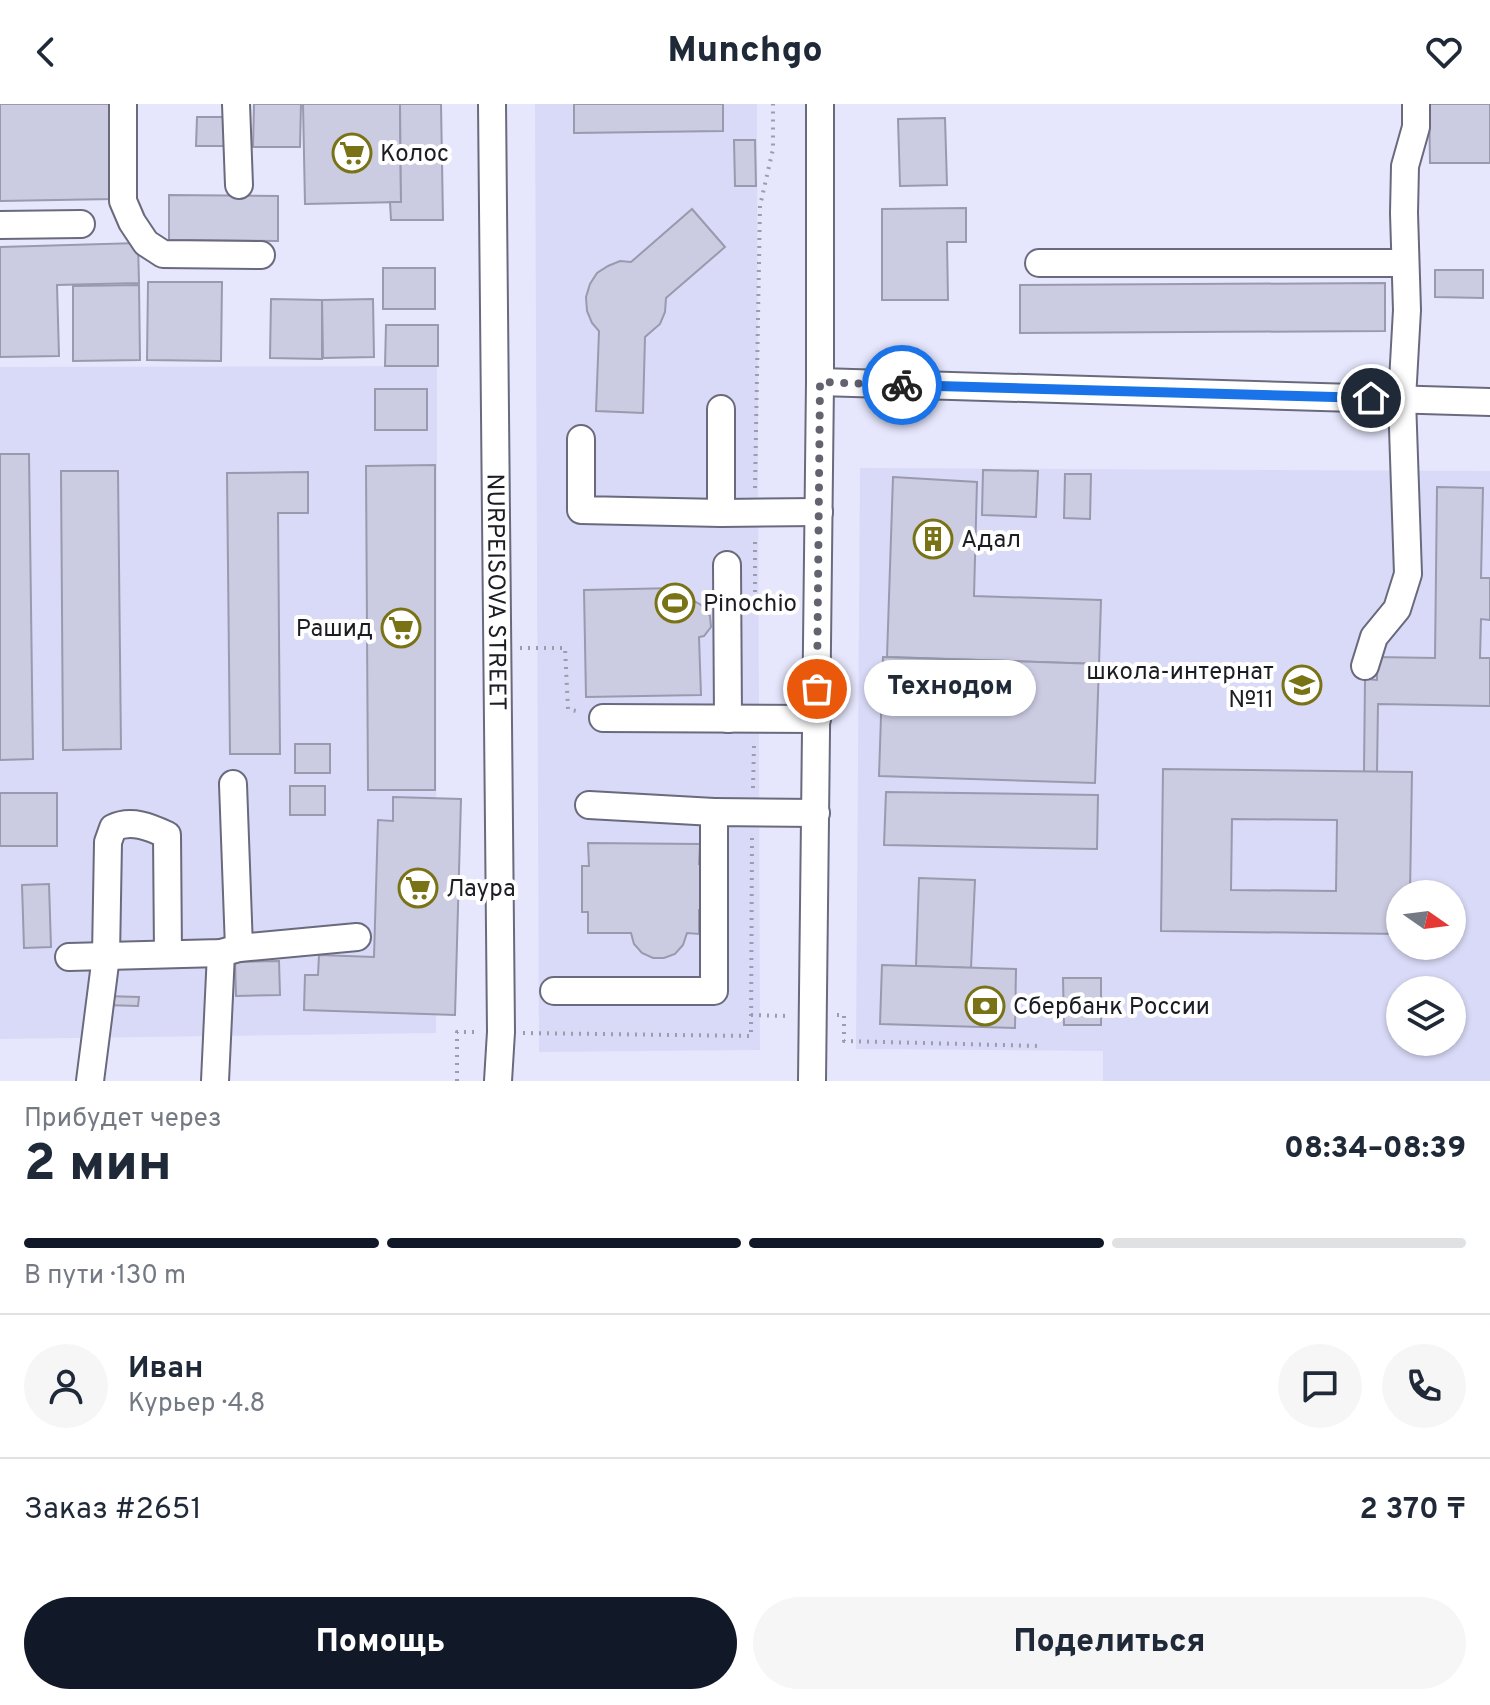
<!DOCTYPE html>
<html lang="ru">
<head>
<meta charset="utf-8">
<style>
  body { margin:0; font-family:Overpass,sans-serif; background:#f6f6f7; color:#1f2937; height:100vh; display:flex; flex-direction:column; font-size:30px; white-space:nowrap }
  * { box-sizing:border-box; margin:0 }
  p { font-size:26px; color:#747a83 }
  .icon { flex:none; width:44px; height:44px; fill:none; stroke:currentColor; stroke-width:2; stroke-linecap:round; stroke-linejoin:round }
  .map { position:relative; height:977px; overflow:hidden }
  .details { display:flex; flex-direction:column; background:#fff; flex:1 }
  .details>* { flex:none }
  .needle { width:52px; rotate:104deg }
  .buttons { position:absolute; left:1386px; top:776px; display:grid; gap:16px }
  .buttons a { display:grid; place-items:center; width:80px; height:80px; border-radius:50%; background:#fff; box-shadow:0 2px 6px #0004; font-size:40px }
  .pin { position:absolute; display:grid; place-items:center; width:68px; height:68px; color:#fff; margin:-34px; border:4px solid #fff; border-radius:50%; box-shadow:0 2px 8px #0007 }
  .courier { position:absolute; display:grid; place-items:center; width:80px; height:80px; margin:-40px; border:6px solid #1a73e8; border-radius:50%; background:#fff; color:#222; box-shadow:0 2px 10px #0007 }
  .bubble { position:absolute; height:56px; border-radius:28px; background:#fff; box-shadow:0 2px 6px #0004; font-size:26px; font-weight:800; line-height:56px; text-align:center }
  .summary em { font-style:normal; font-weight:800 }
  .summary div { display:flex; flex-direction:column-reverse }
  .summary { display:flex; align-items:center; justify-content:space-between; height:136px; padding:0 24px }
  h1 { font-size:52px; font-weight:800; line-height:60px }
  .bar { display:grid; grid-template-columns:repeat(4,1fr); gap:12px 8px; align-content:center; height:96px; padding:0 24px }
  .bar i { height:10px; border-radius:6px; background:#e0e1e3 }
  .bar .selected { background:#111827 }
  .bar p { grid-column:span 4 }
  .line { display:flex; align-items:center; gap:20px; padding:0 24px; border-top:2px solid #e0e1e3 }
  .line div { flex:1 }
  .round { display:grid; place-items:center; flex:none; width:84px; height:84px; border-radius:42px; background:#f6f6f7 }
  .action { display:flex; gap:16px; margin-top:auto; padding:16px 24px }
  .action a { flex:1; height:92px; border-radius:48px; background:#111827; color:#fff; font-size:32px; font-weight:800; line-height:92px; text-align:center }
  .action a+a { background:#f6f6f7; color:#1f2937 }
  header { display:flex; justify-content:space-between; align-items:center; height:104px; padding:0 24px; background:#fff; font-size:36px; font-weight:800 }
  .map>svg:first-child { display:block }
  .built { fill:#d9daf7; fill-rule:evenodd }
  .building { fill:#cbcce2; stroke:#999aae; stroke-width:2; fill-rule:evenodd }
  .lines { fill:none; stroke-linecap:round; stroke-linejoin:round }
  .minor-casing { stroke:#696a7d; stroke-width:30 }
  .path { stroke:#9c9cad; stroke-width:4; stroke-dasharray:2 6; stroke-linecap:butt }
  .minor { stroke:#fff; stroke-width:26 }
  .done { stroke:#636370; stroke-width:8; stroke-dasharray:0 14.4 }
  .route { stroke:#1a73e8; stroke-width:10 }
  .labels { text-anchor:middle; stroke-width:8; stroke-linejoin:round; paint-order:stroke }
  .poi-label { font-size:24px; fill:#1c1c24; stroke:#fff; text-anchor:start }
  .street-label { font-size:24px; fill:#1c1c24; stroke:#fff }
</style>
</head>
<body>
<header><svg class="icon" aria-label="back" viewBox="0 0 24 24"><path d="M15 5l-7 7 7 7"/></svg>Munchgo<svg class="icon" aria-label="heart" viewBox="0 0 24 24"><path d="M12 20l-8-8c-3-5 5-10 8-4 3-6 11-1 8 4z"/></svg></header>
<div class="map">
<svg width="1490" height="977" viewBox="0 0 1490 977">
  <rect width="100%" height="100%" fill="#e6e7fd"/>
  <g class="built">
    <polygon points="535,0 757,0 760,946 539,948"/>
    <polygon points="437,262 436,929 0,935 0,263"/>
    <path d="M860,364L1490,367V977H1103V947L856,945ZM1400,790H1452V842H1400ZM1400,886H1452V938H1400Z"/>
  </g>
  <g class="building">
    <polygon points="0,0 112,0 113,95 0,97"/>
    <polygon points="254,0 301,0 300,43 253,43"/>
    <polygon points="303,0 400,0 401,98 305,100"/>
    <polygon points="400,0 441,0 443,116 391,116 390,98 401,98"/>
    <polygon points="574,0 723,0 723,27 574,29"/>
    <polygon points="1429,0 1490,0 1490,59 1430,59"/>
    <polygon points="197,13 232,13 231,42 196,42"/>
    <polygon points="945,14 947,81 900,82 898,15"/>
    <polygon points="734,36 755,36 756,82 735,82"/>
    <polygon points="169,91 278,92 278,137 169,136"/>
    <polygon points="966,104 966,138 947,138 948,196 882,196 882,105"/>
    <polygon points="692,105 725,143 666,194 665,208 660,220 645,233 643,309 596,307 599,227 592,219 587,207 586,193 590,180 597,169 608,162 620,157 631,158"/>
    <polygon points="138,139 139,179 57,181 59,252 0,253 0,143"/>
    <rect x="383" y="164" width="52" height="41"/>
    <polygon points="1435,166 1483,166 1483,194 1435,193"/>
    <polygon points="148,178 222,178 221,257 147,256"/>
    <polygon points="1385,179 1385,227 1020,229 1020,181"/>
    <polygon points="139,181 140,256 73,257 73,182"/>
    <polygon points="271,195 322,196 322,255 270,254"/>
    <polygon points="373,195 374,253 323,254 322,196"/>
    <polygon points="386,221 438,221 438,262 385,262"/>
    <rect x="375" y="285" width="52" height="41"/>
    <polygon points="0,350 29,350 33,655 0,656"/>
    <polygon points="435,361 435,686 368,686 366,362"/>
    <polygon points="983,366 1038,367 1036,413 982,411"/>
    <polygon points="61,367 118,367 121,645 63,646"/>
    <polygon points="308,368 308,409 278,409 280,650 230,650 227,369"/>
    <polygon points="1065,370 1091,370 1090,415 1064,414"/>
    <polygon points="893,373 977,378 974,492 1101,496 1099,560 887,553"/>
    <polygon points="1437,383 1483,384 1481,474 1490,474 1490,516 1481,515 1480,554 1490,554 1490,602 1378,600 1377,668 1364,668 1365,575 1377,576 1377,553 1435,554"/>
    <polygon points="677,484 677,492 694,497 701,501 710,512 711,523 704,532 699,533 701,591 586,593 584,486"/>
    <polygon points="883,553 1099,560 1095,679 879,672"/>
    <rect x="295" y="640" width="35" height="29"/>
    <path d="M1163,665L1412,668L1410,790H1400V830L1161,827ZM1232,715L1337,716L1336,787L1231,786Z"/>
    <rect x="290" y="682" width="35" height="29"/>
    <polygon points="886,688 1098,691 1097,745 884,741"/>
    <rect x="0" y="689" width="57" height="53"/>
    <polygon points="393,693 461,695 455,911 304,906 305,871 318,871 319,851 374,853 378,716 393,717"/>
    <polygon points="588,739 700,740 699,760 706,760 705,806 699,806 699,830 687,829 683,841 675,850 664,854 653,854 642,849 634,840 631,829 588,829 588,808 582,808 582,762 589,762"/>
    <polygon points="919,774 975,776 971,864 916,862"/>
    <polygon points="49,780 51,843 24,844 22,781"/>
    <polygon points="279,857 280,891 236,892 235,858"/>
    <polygon points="882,861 1016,865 1015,924 880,920"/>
    <polygon points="1063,874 1101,874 1101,921 1064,921"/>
    <polygon points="105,892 139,893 138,902 105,901"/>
  </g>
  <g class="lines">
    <g class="minor-casing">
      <g id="minor">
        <polyline points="123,0 123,97 132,118 146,139 163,150 261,151"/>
        <polyline points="236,0 239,81"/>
        <path id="s1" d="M492,0L501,928L498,977"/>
        <polyline points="0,121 81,120"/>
        <polyline points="1039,159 1405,159"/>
        <polyline points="820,278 1490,298"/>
        <polyline points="721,305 721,409 819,408"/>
        <polyline points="581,335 581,406 721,409"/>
        <polyline points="727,461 728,615"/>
        <polyline points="1365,562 1374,533 1397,505 1408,470 1402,295 1407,206 1404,109 1405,62 1416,23 1416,0"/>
        <polyline points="603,614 817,615"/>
        <polyline points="233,680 239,844"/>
        <polyline points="589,701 714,708"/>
        <polyline points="69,853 221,849 239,844 357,833"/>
        <polyline points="554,887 714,887 714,708 816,709"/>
        <path d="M90,977L106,852L108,738L113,724C131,715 150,723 167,731L168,850"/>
        <polyline points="215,977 221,849"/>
        <polyline points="812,977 820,278 820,0"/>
      </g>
    </g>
    <g class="path">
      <polyline points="755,384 760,102 773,45 773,0"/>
      <polyline points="755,504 755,433"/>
      <polyline points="520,544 565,544 568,605 580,608"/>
      <polyline points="753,684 754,641"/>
      <polyline points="751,911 789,912"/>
      <polyline points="837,911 844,911 844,937 1041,942"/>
      <polyline points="523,929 751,932 752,733"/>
      <polyline points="457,977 457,928 478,928"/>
    </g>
    <use href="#minor" class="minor"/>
  </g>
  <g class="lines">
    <polyline class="done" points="817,585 820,278 902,281"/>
    <polyline class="route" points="902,281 1371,294"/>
  </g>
  <defs>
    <g id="supermarket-ring" transform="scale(2)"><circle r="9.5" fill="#fff" stroke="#797316" stroke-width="1.5"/><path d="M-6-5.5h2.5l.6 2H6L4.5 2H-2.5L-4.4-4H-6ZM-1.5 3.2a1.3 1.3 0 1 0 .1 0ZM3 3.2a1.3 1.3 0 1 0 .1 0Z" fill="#797316"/></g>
    <g id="building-ring" transform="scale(2)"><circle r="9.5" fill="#fff" stroke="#797316" stroke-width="1.5"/><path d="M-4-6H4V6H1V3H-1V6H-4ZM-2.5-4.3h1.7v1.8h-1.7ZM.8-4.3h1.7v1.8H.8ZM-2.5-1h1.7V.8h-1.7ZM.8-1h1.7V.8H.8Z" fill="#797316"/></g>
    <g id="stadium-ring" transform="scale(2)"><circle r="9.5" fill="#fff" stroke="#797316" stroke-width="1.5"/><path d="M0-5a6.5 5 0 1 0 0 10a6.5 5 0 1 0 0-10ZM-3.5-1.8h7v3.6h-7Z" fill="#797316"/></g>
    <g id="school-ring" transform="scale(2)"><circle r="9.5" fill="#fff" stroke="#797316" stroke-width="1.5"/><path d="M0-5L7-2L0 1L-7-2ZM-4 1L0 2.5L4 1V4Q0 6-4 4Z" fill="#797316"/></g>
    <g id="bank-ring" transform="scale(2)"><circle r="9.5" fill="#fff" stroke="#797316" stroke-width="1.5"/><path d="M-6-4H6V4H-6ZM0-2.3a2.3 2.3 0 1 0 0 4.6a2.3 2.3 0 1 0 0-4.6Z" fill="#797316"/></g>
  </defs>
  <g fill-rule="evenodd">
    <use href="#supermarket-ring" x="352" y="49"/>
    <use href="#building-ring" x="933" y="435"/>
    <use href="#stadium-ring" x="675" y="499"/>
    <use href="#supermarket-ring" x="401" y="524"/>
    <use href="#school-ring" x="1302" y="581"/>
    <use href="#supermarket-ring" x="418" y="784"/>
    <use href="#bank-ring" x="985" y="902"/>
  </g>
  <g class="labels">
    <g class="poi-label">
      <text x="380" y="57">Колос</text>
      <text x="961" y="443">Адал</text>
      <text x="703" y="507">Pinochio</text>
      <text x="373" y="532" text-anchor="end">Рашид</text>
      <text x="1274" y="575" text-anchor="end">школа-интернат<tspan x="1274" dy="28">№11</tspan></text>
      <text x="446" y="792">Лаура</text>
      <text x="1013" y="910">Сбербанк России</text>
    </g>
    <g class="street-label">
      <text dy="8" stroke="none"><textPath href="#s1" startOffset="488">NURPEISOVA STREET</textPath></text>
    </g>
  </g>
</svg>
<div class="buttons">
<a><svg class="needle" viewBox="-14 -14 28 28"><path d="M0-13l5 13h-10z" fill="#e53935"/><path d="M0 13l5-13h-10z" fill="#747a83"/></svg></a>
<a><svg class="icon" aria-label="layers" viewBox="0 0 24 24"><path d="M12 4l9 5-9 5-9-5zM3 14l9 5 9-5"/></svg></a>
</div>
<div class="pin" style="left:817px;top:585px;background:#ea580c"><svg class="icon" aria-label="bag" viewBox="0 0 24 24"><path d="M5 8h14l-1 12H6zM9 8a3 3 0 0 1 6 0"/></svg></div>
<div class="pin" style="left:1371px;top:294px;background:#1f2937"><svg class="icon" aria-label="home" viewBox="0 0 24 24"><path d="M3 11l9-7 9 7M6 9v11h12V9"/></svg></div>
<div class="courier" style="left:902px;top:281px"><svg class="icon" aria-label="bike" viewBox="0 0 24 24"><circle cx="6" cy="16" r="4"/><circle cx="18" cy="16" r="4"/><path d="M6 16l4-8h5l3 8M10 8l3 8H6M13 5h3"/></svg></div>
<div class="bubble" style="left:864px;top:556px;width:172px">Технодом</div>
</div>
<section class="details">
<div class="summary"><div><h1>2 мин</h1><p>Прибудет через</p></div><em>08:34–08:39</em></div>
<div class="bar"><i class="selected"></i><i class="selected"></i><i class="selected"></i><i></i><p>В пути · 130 m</p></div>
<div class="line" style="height:144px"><a class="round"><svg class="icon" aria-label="person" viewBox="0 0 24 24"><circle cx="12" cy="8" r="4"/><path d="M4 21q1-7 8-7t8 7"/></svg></a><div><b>Иван</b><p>Курьер · 4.8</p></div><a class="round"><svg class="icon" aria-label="chat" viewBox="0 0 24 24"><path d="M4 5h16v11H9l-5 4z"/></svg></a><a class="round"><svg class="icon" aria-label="phone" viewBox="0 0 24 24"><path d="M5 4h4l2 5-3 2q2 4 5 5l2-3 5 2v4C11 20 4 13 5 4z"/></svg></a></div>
<div class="line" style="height:104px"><div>Заказ #2651</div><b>2 370 ₸</b></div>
<div class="action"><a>Помощь</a><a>Поделиться</a></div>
</section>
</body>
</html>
